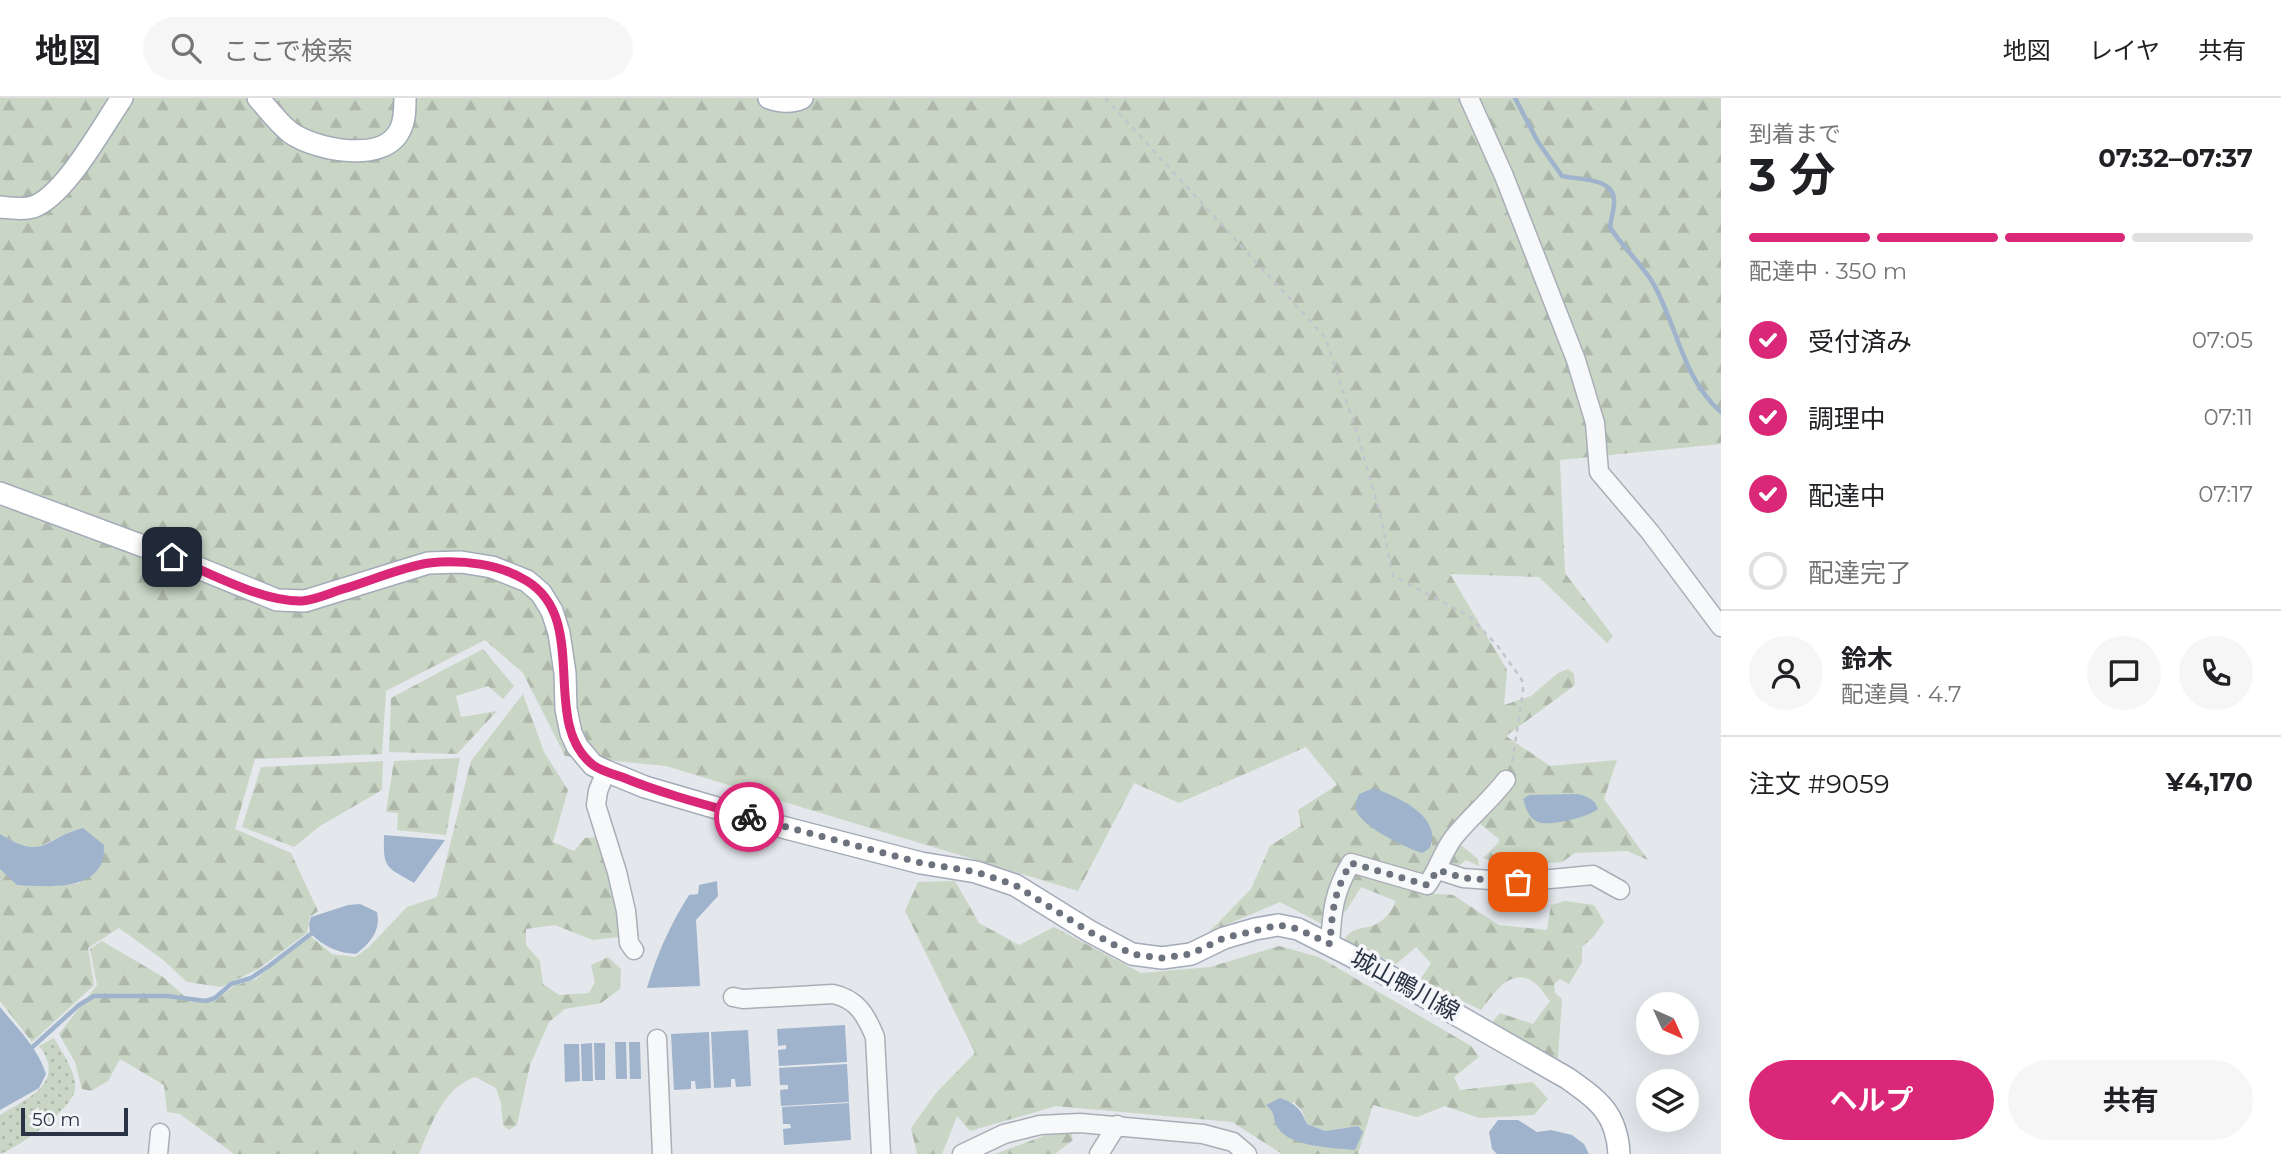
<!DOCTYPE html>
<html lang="ja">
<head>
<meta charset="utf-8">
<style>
  body { margin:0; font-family:Montserrat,"Noto Sans JP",sans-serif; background:#f6f6f6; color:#202124; height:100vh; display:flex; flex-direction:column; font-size:26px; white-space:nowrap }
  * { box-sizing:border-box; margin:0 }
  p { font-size:23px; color:#757577 }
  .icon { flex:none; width:38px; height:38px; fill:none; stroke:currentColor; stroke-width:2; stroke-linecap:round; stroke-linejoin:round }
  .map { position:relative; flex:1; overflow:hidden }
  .sheet { display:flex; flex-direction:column; background:#fff; width:560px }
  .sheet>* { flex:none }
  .needle { width:46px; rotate:135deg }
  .fabs { position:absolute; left:1636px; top:894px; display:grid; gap:14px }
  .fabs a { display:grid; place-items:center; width:63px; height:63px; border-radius:50%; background:#fff; box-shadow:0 7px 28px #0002; font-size:35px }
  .scale { position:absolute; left:21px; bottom:18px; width:107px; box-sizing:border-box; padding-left:7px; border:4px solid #2b3445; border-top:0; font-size:19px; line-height:24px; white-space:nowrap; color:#2b3445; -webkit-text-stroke:5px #f4f6f9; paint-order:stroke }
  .pin { position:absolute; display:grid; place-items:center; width:60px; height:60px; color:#fff; margin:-30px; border-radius:14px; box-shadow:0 4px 10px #0006 }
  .courier { position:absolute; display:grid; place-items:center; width:70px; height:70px; margin:-35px; border:5px solid #db2777; border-radius:50%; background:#fff; color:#222; box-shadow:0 2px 9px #0007 }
  .summary em { font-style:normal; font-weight:700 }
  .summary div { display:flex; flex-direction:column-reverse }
  .summary { display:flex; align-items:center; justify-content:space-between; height:119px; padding:0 28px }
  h1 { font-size:46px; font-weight:700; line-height:52px }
  .bar { display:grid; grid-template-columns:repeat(4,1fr); gap:10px 7px; align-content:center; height:84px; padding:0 28px }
  .bar i { height:9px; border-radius:5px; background:#e0e0e0 }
  .bar .active { background:#db2777 }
  .bar p { grid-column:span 4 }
  .line { display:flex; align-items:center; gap:18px; padding:0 28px; border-top:2px solid #e0e0e0 }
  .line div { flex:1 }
  .round { display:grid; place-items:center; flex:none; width:74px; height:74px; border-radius:37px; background:#f6f6f6 }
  ol { padding:0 28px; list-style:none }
  li { display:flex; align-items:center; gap:21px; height:77px }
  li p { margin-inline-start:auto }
  li .icon { padding:7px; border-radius:50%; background:#db2777; color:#fff; stroke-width:4 }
  li:last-child { color:#757577 }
  li i { width:38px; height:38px; border:4px solid #e0e0e0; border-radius:50% }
  .primary-button { display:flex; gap:14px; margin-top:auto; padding:14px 28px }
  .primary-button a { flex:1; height:80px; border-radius:42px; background:#db2777; color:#fff; font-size:28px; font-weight:700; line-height:80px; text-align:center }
  .primary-button a+a { background:#f6f6f6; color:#202124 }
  header { display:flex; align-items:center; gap:42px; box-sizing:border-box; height:98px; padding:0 35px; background:#fff; border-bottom:2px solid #e0e0e0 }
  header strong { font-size:33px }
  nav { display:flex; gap:38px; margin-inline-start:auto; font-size:24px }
  .search { width:490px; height:63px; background:#f6f6f6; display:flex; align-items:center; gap:18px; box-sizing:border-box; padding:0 24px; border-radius:38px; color:#757577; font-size:26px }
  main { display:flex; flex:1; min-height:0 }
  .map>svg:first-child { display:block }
  .grass { fill:url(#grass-dots) }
  .forest { fill:url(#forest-firs); fill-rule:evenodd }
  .water { fill:#9fb4cc }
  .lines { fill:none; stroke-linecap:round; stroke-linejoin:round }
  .stream { stroke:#9fb4cc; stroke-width:4.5 }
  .minor-casing { stroke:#a9aeb7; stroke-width:21 }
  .major-casing { stroke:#a3abb8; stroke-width:24 }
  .path { stroke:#c2c5cb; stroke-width:2.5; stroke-dasharray:5 5; stroke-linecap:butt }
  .minor { stroke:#f7f8fa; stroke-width:18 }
  .major { stroke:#fff; stroke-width:21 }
  .done { stroke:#6c737f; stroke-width:7; stroke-dasharray:0 12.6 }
  .route { stroke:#db2777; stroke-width:9 }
  .labels { text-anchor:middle; stroke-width:7; stroke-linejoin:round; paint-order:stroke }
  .street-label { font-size:24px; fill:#2b3445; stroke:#f4f6f9 }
</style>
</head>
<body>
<header>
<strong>地図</strong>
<div class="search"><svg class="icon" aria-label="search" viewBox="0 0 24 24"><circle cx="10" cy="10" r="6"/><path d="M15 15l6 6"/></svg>ここで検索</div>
<nav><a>地図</a><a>レイヤ</a><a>共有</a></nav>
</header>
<main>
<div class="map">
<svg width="1721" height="1056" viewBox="0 0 1721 1056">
  <defs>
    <pattern id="grass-dots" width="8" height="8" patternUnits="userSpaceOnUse" patternTransform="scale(1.75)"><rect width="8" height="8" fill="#c9d6c5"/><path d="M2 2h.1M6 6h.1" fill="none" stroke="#adb8ab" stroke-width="1.8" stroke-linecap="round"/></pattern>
    <pattern id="forest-firs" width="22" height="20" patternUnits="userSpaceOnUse" patternTransform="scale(1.75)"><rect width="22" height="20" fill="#c9d6c5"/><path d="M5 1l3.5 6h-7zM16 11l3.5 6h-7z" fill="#adb8ab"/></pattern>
  </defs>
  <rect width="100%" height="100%" fill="#e4e7ec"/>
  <path class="grass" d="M54,940C62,955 77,974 75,992C72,1011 17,1051 0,1056V1017C26,1001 68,985 39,948Z"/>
  <g class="forest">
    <path d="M0,0H1721V346L1560,362L1565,475L1613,538L1607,545L1539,479L1450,476L1507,572L1504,607L1531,598L1558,575L1568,571L1574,576L1575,587L1506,638L1550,668L1617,662L1604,701L1648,762L1627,753L1575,755L1562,764L1506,768L1483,760L1499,744V741L1475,722L1452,740L1478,761L1479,768L1466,762L1457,769L1439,759L1425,780L1347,758L1333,776L1322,826L1280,804L1209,834L1251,791L1270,748L1301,728L1298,712L1337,687L1306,649L1179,705L1134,685L1078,793L666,668L565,658L523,575L485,542L386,593L382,656L255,661L235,731L291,755L318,813L310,819L307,835L258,871L221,889L187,884L162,861L119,830L88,850L94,887L32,944L0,903V771L18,787L55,788L80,785L75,732L34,751L21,748L0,736ZM1373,730L1432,738V747L1422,755Z"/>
    <polygon points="483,551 514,588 503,601 488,588 456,598 461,619 497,613 457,656 389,654 391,600"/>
    <path d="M523,596L544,654L568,692L553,744L574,753L585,740L598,739L621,824L619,839L593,842L555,827L526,831V847L540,863L543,886L559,897L589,895L595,884L591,867L608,859L621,871L620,891L601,905L565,911L549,924L530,967L517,1027L509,1032L503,1027L501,1005L496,990L475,979C443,990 431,1027 419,1056H234L180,1016L167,1014L164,987L120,961L108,983L91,993L82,991L75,964L59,936L97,887L90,851L102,843L163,879L191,904L215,903L234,888L256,881L304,840L310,838L332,856L355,859L368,850L407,809L437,799L471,663Z"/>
    <polygon points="460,660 446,737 397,732 398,715 386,714 394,663"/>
    <polygon points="383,663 382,692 320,728 294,749 242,729 261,669"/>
    <path d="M1355,771L1425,795L1453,797L1499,827L1547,832L1551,807L1565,803L1594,807L1604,824L1594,838L1582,849V864L1569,886L1560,881L1554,886L1555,895L1562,901L1558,961L1491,926L1500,915L1533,926L1550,903C1545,897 1540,889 1535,885C1511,867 1494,896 1481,912L1420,882L1431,865L1416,849L1396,866L1344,843C1352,826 1366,833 1378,825C1387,820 1392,812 1396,803L1361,789L1346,813L1338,816Z"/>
    <path d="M955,783L979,825L1019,847L1054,829L1141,875L1210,869L1279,848L1319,859L1471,948L1479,959L1454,979L1460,992L1533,984L1548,1001L1534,1017L1479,1020L1445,1008L1417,1019L1373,1007L1358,1056H1282L1232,1024L1056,1008L970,1033L957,1018L942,1056H917L911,1030L936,995L975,955L905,813L918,784ZM1294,1004L1302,1013L1307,1026L1325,1033L1357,1028L1355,1052L1310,1046L1277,1028L1275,1014Z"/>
    <polygon points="1060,1032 1071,1033 1073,1042 1055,1056 995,1056"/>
  </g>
  <g class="water">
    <path d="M1374,690C1395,698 1436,715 1432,743C1431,750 1428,752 1422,755C1407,750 1361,729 1356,712C1355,706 1357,701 1359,696Z"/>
    <path d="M1578,696C1588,699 1595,701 1598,711C1589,719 1549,729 1538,724C1528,720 1526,710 1523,701L1529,697Z"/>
    <path d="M83,730L104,747C107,794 51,789 17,787L0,771V736C45,764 43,740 83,730Z"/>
    <path d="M384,737L445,742L414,785C386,768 383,772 384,737Z"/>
    <path d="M717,783L718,798L696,822L700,888L647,890C657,856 670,827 689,797L698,796L699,787Z"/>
    <path d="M360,806L377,814C381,833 370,845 356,856C337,855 323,848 310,835L309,826L311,819L348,807Z"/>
    <path d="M0,909C17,930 38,950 46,976L39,990L0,1012Z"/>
    <polygon points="845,927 847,964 779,968 778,952 786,951 786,947 778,948 777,931"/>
    <polygon points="748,932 751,988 736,989 735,981 731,981 731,989 714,990 711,934"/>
    <polygon points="709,934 711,990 696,991 695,983 691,983 691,991 674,992 671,936"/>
    <polygon points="615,944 626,944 627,981 616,981"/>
    <polygon points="629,944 640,944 641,981 630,981"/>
    <polygon points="592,945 593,983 582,983 581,946"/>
    <polygon points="594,945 605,945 605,982 595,982"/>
    <polygon points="564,946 579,946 580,983 565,984"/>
    <polygon points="847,966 849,1004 781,1008 780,992 788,991 788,987 780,987 779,970"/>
    <path d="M1280,1000C1295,1005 1301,1011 1307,1026L1325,1033L1358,1028L1363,1034L1355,1052C1334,1050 1290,1049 1278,1030C1271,1019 1278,1018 1266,1007Z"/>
    <polygon points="849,1005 851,1042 784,1047 783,1031 791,1030 790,1026 783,1026 782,1009"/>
    <polygon points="1498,1022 1518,1022 1537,1034 1551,1032 1572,1037 1584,1046 1589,1056 1497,1056 1492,1051 1489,1034"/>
  </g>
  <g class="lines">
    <g class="stream">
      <path d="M1515,0L1538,44L1562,78C1578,82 1612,79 1614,101C1615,109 1611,120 1610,129C1622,149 1641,165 1653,185C1677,227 1683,282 1721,314"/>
      <polyline points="28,953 79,907 94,898 167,898 206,903 215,900 231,886 251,880 269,868 316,832"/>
    </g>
    <g class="minor-casing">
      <g id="minor">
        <polyline points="1469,0 1504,78 1576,262 1595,325 1599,374 1650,434 1721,529"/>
        <polyline points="606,673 598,693 596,707 617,774 626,813 629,845 634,852"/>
        <polyline points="1438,772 1463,780 1518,784 1593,777 1620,792"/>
        <path d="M1330,846C1332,813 1334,793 1351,765L1427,787C1438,772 1443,753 1454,739C1470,719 1490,703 1506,682"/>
        <path d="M733,899L743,901L833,896C857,901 866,917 875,939L881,1056"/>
        <polyline points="657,941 662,1056"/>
        <polyline points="158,1056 160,1035"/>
        <polyline points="962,1056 1004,1036 1040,1027 1080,1025 1203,1036 1233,1044 1247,1056"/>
        <polyline points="1099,1056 1117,1027"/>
      </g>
    </g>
    <g class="major-casing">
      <g id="major">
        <path d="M258,0C268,11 279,26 291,35C316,52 384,66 400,32C405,23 405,10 405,0"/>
        <path d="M769,0C780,4 791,5 802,0"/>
        <path d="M0,109C10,110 23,112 33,109C65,98 102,29 122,0"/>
        <path d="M0,395L159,454L277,502L305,503L428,465L461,464L492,469L527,483L541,495L552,513L559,535L565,575L566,611L571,635L577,648L593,667L606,673L645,689L782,729L921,765L976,774L1015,787L1089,833L1132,856L1162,860L1191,856L1224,840L1255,831L1278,827L1298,831L1373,869L1567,980C1598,1002 1617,1015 1619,1056"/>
      </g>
    </g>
    <polyline class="path" points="1105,0 1325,239 1358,338 1380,415 1393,478 1469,518 1497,547 1522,582 1523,592 1512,667"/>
    <use href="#minor" class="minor"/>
    <use href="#major" class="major"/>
  </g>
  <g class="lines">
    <path class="done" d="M749,719L921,765L976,774L1015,787L1088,833L1132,856L1161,860L1191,856L1224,840L1279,827L1298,831L1330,846C1332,813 1334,793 1351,765L1427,787L1438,772L1463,780L1518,784"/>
    <path class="route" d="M172,459C209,475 263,504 302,503C315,502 330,495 343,491C370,483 402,469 429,465C461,461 500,466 527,483C591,522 539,625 593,667C601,673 613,676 622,679C663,696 707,707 749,719"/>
  </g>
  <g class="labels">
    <g class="street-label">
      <text transform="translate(1405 887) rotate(29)" y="8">城山鴨川線</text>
    </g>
  </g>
</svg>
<div class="fabs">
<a><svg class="needle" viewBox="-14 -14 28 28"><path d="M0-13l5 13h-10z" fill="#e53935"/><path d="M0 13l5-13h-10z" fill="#757577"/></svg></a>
<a><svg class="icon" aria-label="layers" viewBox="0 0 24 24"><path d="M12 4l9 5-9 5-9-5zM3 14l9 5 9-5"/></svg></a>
</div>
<div class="scale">50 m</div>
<div class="pin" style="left:1518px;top:784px;background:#ea580c"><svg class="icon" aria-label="bag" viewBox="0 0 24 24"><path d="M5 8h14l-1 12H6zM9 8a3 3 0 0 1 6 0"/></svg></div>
<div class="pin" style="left:172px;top:459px;background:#1f2937"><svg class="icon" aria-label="home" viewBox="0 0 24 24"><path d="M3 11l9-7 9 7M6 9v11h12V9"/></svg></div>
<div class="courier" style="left:749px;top:719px"><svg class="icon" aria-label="bike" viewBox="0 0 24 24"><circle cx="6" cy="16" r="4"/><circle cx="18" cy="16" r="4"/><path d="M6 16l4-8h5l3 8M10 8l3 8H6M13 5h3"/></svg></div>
</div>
<section class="sheet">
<div class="summary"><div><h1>3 分</h1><p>到着まで</p></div><em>07:32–07:37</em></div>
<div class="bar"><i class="active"></i><i class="active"></i><i class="active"></i><i></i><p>配達中 · 350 m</p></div>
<ol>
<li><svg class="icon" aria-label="check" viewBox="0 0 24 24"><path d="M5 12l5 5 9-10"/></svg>受付済み<p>07:05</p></li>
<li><svg class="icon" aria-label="check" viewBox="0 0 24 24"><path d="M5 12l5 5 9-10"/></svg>調理中<p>07:11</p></li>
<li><svg class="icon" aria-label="check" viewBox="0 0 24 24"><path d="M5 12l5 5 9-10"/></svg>配達中<p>07:17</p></li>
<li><i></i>配達完了</li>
</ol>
<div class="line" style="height:126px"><a class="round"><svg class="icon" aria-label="person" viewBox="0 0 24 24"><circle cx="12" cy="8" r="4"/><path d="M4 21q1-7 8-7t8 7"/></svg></a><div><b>鈴木</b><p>配達員 · 4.7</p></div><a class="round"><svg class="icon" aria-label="chat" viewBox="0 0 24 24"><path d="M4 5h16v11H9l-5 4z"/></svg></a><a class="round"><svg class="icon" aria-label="phone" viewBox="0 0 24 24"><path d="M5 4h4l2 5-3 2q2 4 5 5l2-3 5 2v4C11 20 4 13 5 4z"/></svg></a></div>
<div class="line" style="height:91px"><div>注文 #9059</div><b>¥4,170</b></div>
<div class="primary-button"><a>ヘルプ</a><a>共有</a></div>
</section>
</main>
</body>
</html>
